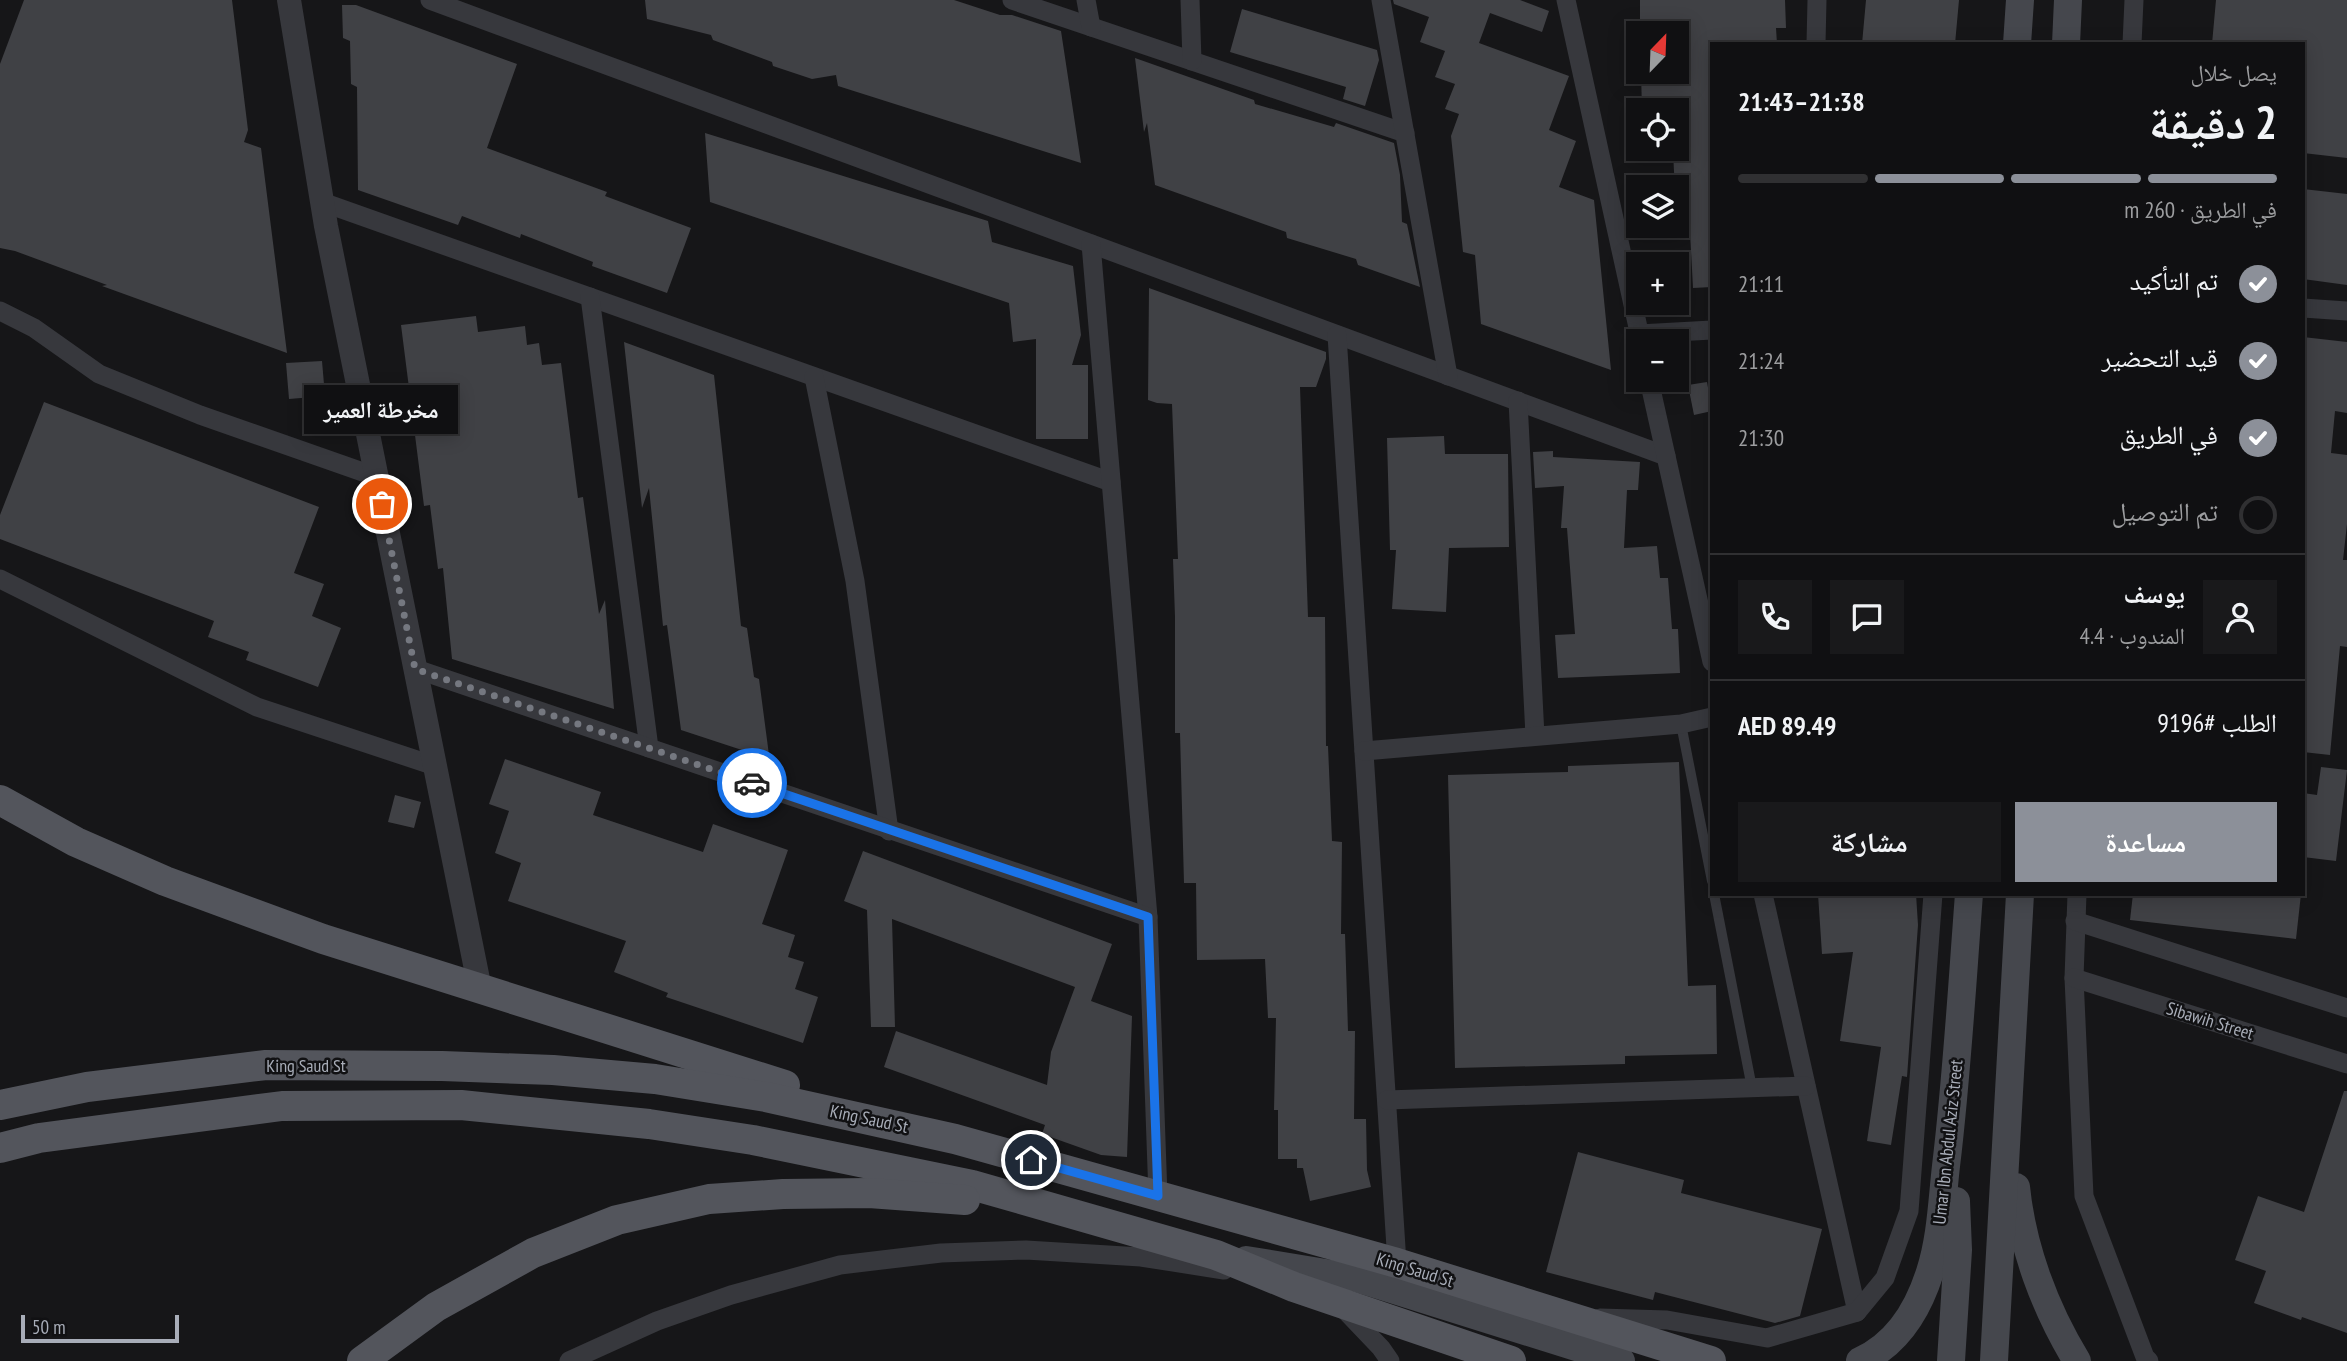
<!DOCTYPE html>
<html lang="ar">
<head>
<meta charset="utf-8">
<style>
  body { margin:0; font-family:"PT Sans Narrow","Noto Naskh Arabic",sans-serif; background:#19191b; color:#f1f3f6; direction:rtl; height:100vh; display:flex; flex-direction:column; font-size:26px; white-space:nowrap }
  * { box-sizing:border-box; margin:0 }
  p { font-size:23px; color:#9c9d9f }
  .icon { flex:none; width:38px; height:38px; fill:none; stroke:currentColor; stroke-width:2; stroke-linecap:round; stroke-linejoin:round }
  .map { position:relative; flex:1; overflow:hidden; direction:ltr }
  .panel { position:absolute; left:1710px; top:42px; width:595px; height:854px; display:flex; flex-direction:column; background:#101012; border-radius:0px; box-shadow:0 4px 18px #0003,0 0 0 2px #303032; direction:rtl }
  .panel>* { flex:none }
  .needle { width:46px; rotate:23deg }
  .fabs { position:absolute; left:1626px; top:21px; display:grid; gap:14px }
  .fabs a { display:grid; place-items:center; width:63px; height:63px; border-radius:0px; background:#101012; box-shadow:0 4px 18px #0003,0 0 0 2px #303032; font-size:35px }
  .scale { position:absolute; left:21px; bottom:18px; width:158px; box-sizing:border-box; padding-left:7px; border:4px solid #a8adb8; border-top:0; font-size:19px; line-height:24px; white-space:nowrap; color:#a8adb8; -webkit-text-stroke:5px #111113; paint-order:stroke }
  .pin { position:absolute; display:grid; place-items:center; width:60px; height:60px; color:#fff; margin:-30px; border:4px solid #fff; border-radius:50%; box-shadow:0 2px 7px #0007 }
  .courier { position:absolute; display:grid; place-items:center; width:70px; height:70px; margin:-35px; border:5px solid #1a73e8; border-radius:50%; background:#fff; color:#222; box-shadow:0 2px 9px #0007 }
  .bubble { position:absolute; height:49px; border-radius:0px; background:#101012; box-shadow:0 4px 18px #0003,0 0 0 2px #303032; font-size:23px; font-weight:800; line-height:49px; text-align:center; direction:rtl }
  .headline em { font-style:normal; font-weight:800 }
  .headline div { display:flex; flex-direction:column-reverse }
  .headline { display:flex; align-items:center; justify-content:space-between; height:119px; padding:0 28px }
  h1 { font-size:46px; font-weight:800; line-height:52px }
  .bar { display:grid; grid-template-columns:repeat(4,1fr); gap:10px 7px; align-content:center; height:84px; padding:0 28px }
  .bar i { height:9px; border-radius:5px; background:#303032 }
  .bar .on { background:#8c9099 }
  .bar p { grid-column:span 4 }
  .line { display:flex; align-items:center; gap:18px; padding:0 28px; border-top:2px solid #303032 }
  .line div { flex:1 }
  .round { display:grid; place-items:center; flex:none; width:74px; height:74px; border-radius:0px; background:#19191b }
  ol { padding:0 28px; list-style:none }
  li { display:flex; align-items:center; gap:21px; height:77px }
  li p { margin-inline-start:auto }
  li .icon { padding:7px; border-radius:50%; background:#8c9099; color:#fff; stroke-width:4 }
  li:last-child { color:#9c9d9f }
  li i { width:38px; height:38px; border:4px solid #303032; border-radius:50% }
  .action { display:flex; gap:14px; margin-top:auto; padding:14px 28px }
  .action a { flex:1; height:80px; border-radius:0px; background:#8c9099; color:#fff; font-size:28px; font-weight:800; line-height:80px; text-align:center }
  .action a+a { background:#19191b; color:#f1f3f6 }
  .map>svg:first-child { display:block }
  .building { fill:#404145 }
  .lines { fill:none; stroke-linecap:round; stroke-linejoin:round }
  .service { stroke:#37383d; stroke-width:10 }
  .minor { stroke:#37383d; stroke-width:19 }
  .tertiary { stroke:#37383d; stroke-width:24 }
  .secondary { stroke:#45474d; stroke-width:28 }
  .primary { stroke:#53555c; stroke-width:30 }
  .done { stroke:#757880; stroke-width:7; stroke-dasharray:0 12.6 }
  .route { stroke:#1a73e8; stroke-width:9 }
  .labels { text-anchor:middle; stroke-width:5; stroke-linejoin:round; paint-order:stroke }
  .street-label { font-size:18px; fill:#a8adb8; stroke:#111113 }
</style>
</head>
<body>
<div class="map">
<svg width="2347" height="1361" viewBox="0 0 2347 1361">
  <rect width="100%" height="100%" fill="#161618"/>
  <g class="building">
    <polygon points="24,0 232,0 248,130 244,142 261,148 287,353 102,286 107,285 15,251 0,248 0,64"/>
    <polygon points="645,0 954,0 1000,15 1012,15 1061,31 1081,163 838,86 836,75 812,79 773,66 772,62 713,40 711,35 647,19"/>
    <polygon points="1393,0 1520,0 1549,11 1542,32 1490,13 1479,43 1569,76 1549,130 1576,141 1559,187 1594,200 1611,370 1481,324 1475,255 1463,252 1451,136 1459,114 1445,109 1455,84 1435,77 1445,51 1420,42 1429,17 1394,4"/>
    <polygon points="1640,0 1785,0 1786,28 1776,28 1777,44 1710,44 1712,287 1693,288 1689,213 1676,213 1673,151 1676,151 1676,110 1642,110 1641,72 1676,72 1676,33 1640,33"/>
    <polygon points="1866,0 1959,0 1955,44 1862,44"/>
    <polygon points="2216,0 2347,0 2347,158 2303,153 2303,44 2212,44"/>
    <polygon points="342,5 356,5 517,64 487,148 607,192 605,196 691,228 667,293 592,266 593,262 521,234 520,238 462,216 458,225 358,190 357,87 351,84 350,41 343,38"/>
    <polygon points="1242,9 1377,50 1379,60 1365,106 1343,99 1346,87 1230,52"/>
    <polygon points="1135,58 1254,100 1255,104 1334,127 1336,123 1394,143 1400,175 1402,222 1407,224 1420,287 1358,265 1356,259 1287,238 1286,232 1155,185 1147,123 1144,132"/>
    <polygon points="705,133 988,221 992,242 1073,266 1081,335 1072,365 1088,365 1088,439 1036,439 1036,339 1013,342 1009,303 710,202"/>
    <polygon points="2303,189 2347,194 2347,285 2303,279"/>
    <polygon points="1149,288 1326,352 1326,359 1316,387 1300,387 1308,617 1325,617 1326,746 1328,746 1332,841 1342,842 1341,934 1345,934 1348,1031 1355,1031 1354,1119 1366,1119 1367,1170 1371,1187 1310,1201 1303,1168 1297,1168 1297,1159 1278,1159 1278,1110 1274,1110 1276,1018 1268,1018 1265,959 1197,960 1196,883 1184,883 1180,733 1175,733 1175,617 1173,559 1178,559 1172,404 1157,403 1148,400"/>
    <polygon points="476,316 478,332 525,326 527,345 539,343 542,365 561,363 578,498 583,497 599,614 605,600 614,709 452,659 443,568 438,569 430,505 424,506 401,325"/>
    <polygon points="2303,337 2347,342 2347,413 2335,411 2331,453 2347,455 2347,524 2343,560 2347,560 2347,647 2340,646 2330,755 2303,752"/>
    <polygon points="624,342 714,375 741,626 747,628 754,677 759,679 769,755 752,758 751,753 681,730 667,625 663,626 649,488 642,508"/>
    <polygon points="322,361 325,396 289,399 286,363"/>
    <polygon points="1707,382 1712,411 1694,415 1688,385"/>
    <polygon points="44,402 319,507 294,573 324,584 312,616 341,628 318,687 246,660 249,652 208,637 214,621 0,539 0,515"/>
    <polygon points="1444,436 1445,454 1508,454 1509,547 1449,548 1446,612 1392,609 1396,550 1390,550 1387,438"/>
    <polygon points="1553,451 1553,457 1640,462 1638,490 1627,490 1624,548 1657,546 1660,578 1668,578 1672,629 1678,629 1680,673 1558,678 1555,635 1575,634 1567,528 1561,528 1564,486 1535,488 1533,452"/>
    <polygon points="505,759 601,792 593,815 703,852 713,824 788,850 762,924 795,935 788,957 804,962 795,989 818,997 803,1043 666,997 668,993 614,972 626,941 508,901 521,863 495,853 509,811 489,804"/>
    <polygon points="1679,762 1688,986 1716,985 1717,1054 1625,1056 1625,1064 1455,1068 1448,775 1568,772 1568,766"/>
    <polygon points="2321,767 2347,770 2336,861 2303,857 2303,793 2317,795"/>
    <polygon points="395,795 421,802 414,828 388,822"/>
    <polygon points="863,851 1112,944 1091,1001 1132,1016 1127,1157 1101,1155 1042,1134 1045,1125 884,1067 896,1031 1047,1085 1051,1052 1075,987 892,919 895,1027 871,1027 867,910 844,901"/>
    <polygon points="1818,894 1916,894 1918,925 1907,1077 1902,1076 1891,1145 1867,1141 1881,1047 1840,1041 1853,952 1822,954"/>
    <polygon points="2133,894 2301,894 2296,939 2130,920"/>
    <polygon points="2344,1091 2347,1091 2347,1333 2302,1317 2301,1320 2254,1303 2266,1271 2235,1260 2258,1196 2304,1212"/>
    <polygon points="1578,1152 1684,1180 1681,1193 1822,1229 1800,1316 1775,1323 1655,1292 1653,1300 1546,1272"/>
  </g>
  <g class="lines">
    <g class="service">
      <polyline points="1681,724 1712,881"/>
      <polyline points="1714,894 1752,1088"/>
    </g>
    <g class="minor">
      <polyline points="430,0 1666,456"/>
      <polyline points="1012,0 1405,133"/>
      <polyline points="1086,0 1091,27"/>
      <polyline points="1190,0 1192,61"/>
      <polyline points="1381,0 1448,376"/>
      <polyline points="1566,0 1641,341"/>
      <polyline points="1816,44 1817,0"/>
      <polyline points="2132,44 2134,0"/>
      <polyline points="322,202 1111,482"/>
      <polyline points="1091,244 1148,917 1158,1196"/>
      <polyline points="590,297 649,748"/>
      <polyline points="2303,308 2347,311"/>
      <polyline points="0,311 34,328 99,374 200,415 377,477"/>
      <polyline points="1639,334 1712,330"/>
      <polyline points="1337,335 1397,1263"/>
      <polyline points="814,377 855,581 889,831"/>
      <polyline points="1649,380 1712,662"/>
      <polyline points="1518,401 1535,736"/>
      <polyline points="0,579 257,707 435,766"/>
      <polyline points="416,669 1148,917"/>
      <polyline points="1364,751 1681,724 1712,717"/>
      <polyline points="1763,894 1857,1312"/>
      <polyline points="2077,894 2074,978 2084,1196 2145,1357 2149,1361"/>
      <polyline points="2075,921 2347,1008"/>
      <polyline points="2074,978 2347,1064"/>
      <polyline points="1387,1100 1806,1086"/>
      <polyline points="1340,1305 1381,1348 1390,1361"/>
      <polyline points="1600,1318 1667,1320 1767,1338 1857,1312 1885,1278 1909,1211 1933,894"/>
      <polyline points="569,1361 657,1321 731,1295 840,1265 941,1253 1026,1250 1141,1257 1224,1270"/>
    </g>
    <polyline class="tertiary" points="289,0 326,226 480,989"/>
    <g class="secondary">
      <polyline points="2017,44 2020,0"/>
      <polyline points="2066,44 2068,0"/>
      <path d="M2016,1187C2022,1247 2045,1309 2077,1361"/>
      <polyline points="1246,1260 1356,1278 1621,1361"/>
      <path d="M1860,1361C1898,1344 1918,1310 1930,1272C1941,1238 1942,1201 1946,1166C1957,1076 1962,985 1969,894"/>
      <polyline points="1951,1361 1958,1250 1956,1201"/>
      <polyline points="1994,1361 2020,894"/>
    </g>
    <g class="primary">
      <polyline points="0,800 76,842 165,881 323,939 785,1085"/>
      <polyline points="0,1105 87,1087 266,1065 442,1066 553,1070 655,1079 766,1097 955,1139 1397,1263 1711,1361"/>
      <polyline points="0,1148 39,1138 282,1106 461,1105 649,1124 753,1140 972,1185 1216,1255 1294,1287 1511,1361"/>
      <polyline points="362,1361 436,1307 533,1253 617,1220 709,1199 783,1194 869,1193 965,1200"/>
    </g>
  </g>
  <g class="lines">
    <polyline class="done" points="382,504 415,669 752,783"/>
    <polyline class="route" points="752,783 1148,917 1158,1196 1031,1160"/>
  </g>
  <g class="labels">
    <g class="street-label">
      <text transform="translate(2210 1021) rotate(17)" y="6">Sibawih Street</text>
      <text x="306" y="1072">King Saud St</text>
      <text transform="translate(869 1119) rotate(12)" y="6">King Saud St</text>
      <text transform="translate(1948 1142) rotate(-84)" y="6">Umar Ibn Abdul Aziz Street</text>
      <text transform="translate(1415 1270) rotate(17)" y="6">King Saud St</text>
    </g>
  </g>
</svg>
<div class="fabs">
<a><svg class="needle" viewBox="-14 -14 28 28"><path d="M0-13l5 13h-10z" fill="#e53935"/><path d="M0 13l5-13h-10z" fill="#9c9d9f"/></svg></a>
<a><svg class="icon" aria-label="locate" viewBox="0 0 24 24"><circle cx="12" cy="12" r="6"/><path d="M12 2v4M12 18v4M2 12h4M18 12h4"/></svg></a>
<a><svg class="icon" aria-label="layers" viewBox="0 0 24 24"><path d="M12 4l9 5-9 5-9-5zM3 14l9 5 9-5"/></svg></a>
<a>+</a>
<a>−</a>
</div>
<div class="scale">50 m</div>
<div class="pin" style="left:382px;top:504px;background:#ea580c"><svg class="icon" aria-label="bag" viewBox="0 0 24 24"><path d="M5 8h14l-1 12H6zM9 8a3 3 0 0 1 6 0"/></svg></div>
<div class="pin" style="left:1031px;top:1160px;background:#1f2937"><svg class="icon" aria-label="home" viewBox="0 0 24 24"><path d="M3 11l9-7 9 7M6 9v11h12V9"/></svg></div>
<div class="courier" style="left:752px;top:783px"><svg class="icon" aria-label="car" viewBox="0 0 24 24"><path d="M5 17H2v-5l4-1 3-4h7l3 4 3 1v5h-3M9 17h6M6 11h13"/><circle cx="7" cy="17" r="2"/><circle cx="17" cy="17" r="2"/></svg></div>
<div class="bubble" style="left:304px;top:385px;width:154px">مخرطة العمير</div>
<section class="panel">
<div class="headline"><div><h1>2 دقيقة</h1><p>يصل خلال</p></div><em>21:38–21:43</em></div>
<div class="bar"><i class="on"></i><i class="on"></i><i class="on"></i><i></i><p>في الطريق · 260 m</p></div>
<ol>
<li><svg class="icon" aria-label="check" viewBox="0 0 24 24"><path d="M5 12l5 5 9-10"/></svg>تم التأكيد<p>21:11</p></li>
<li><svg class="icon" aria-label="check" viewBox="0 0 24 24"><path d="M5 12l5 5 9-10"/></svg>قيد التحضير<p>21:24</p></li>
<li><svg class="icon" aria-label="check" viewBox="0 0 24 24"><path d="M5 12l5 5 9-10"/></svg>في الطريق<p>21:30</p></li>
<li><i></i>تم التوصيل</li>
</ol>
<div class="line" style="height:126px"><a class="round"><svg class="icon" aria-label="person" viewBox="0 0 24 24"><circle cx="12" cy="8" r="4"/><path d="M4 21q1-7 8-7t8 7"/></svg></a><div><b>يوسف</b><p>المندوب · 4.4</p></div><a class="round"><svg class="icon" aria-label="chat" viewBox="0 0 24 24"><path d="M4 5h16v11H9l-5 4z"/></svg></a><a class="round"><svg class="icon" aria-label="phone" viewBox="0 0 24 24"><path d="M5 4h4l2 5-3 2q2 4 5 5l2-3 5 2v4C11 20 4 13 5 4z"/></svg></a></div>
<div class="line" style="height:91px"><div>الطلب #9196</div><b>AED 89.49</b></div>
<div class="action"><a>مساعدة</a><a>مشاركة</a></div>
</section>
</div>
</body>
</html>
